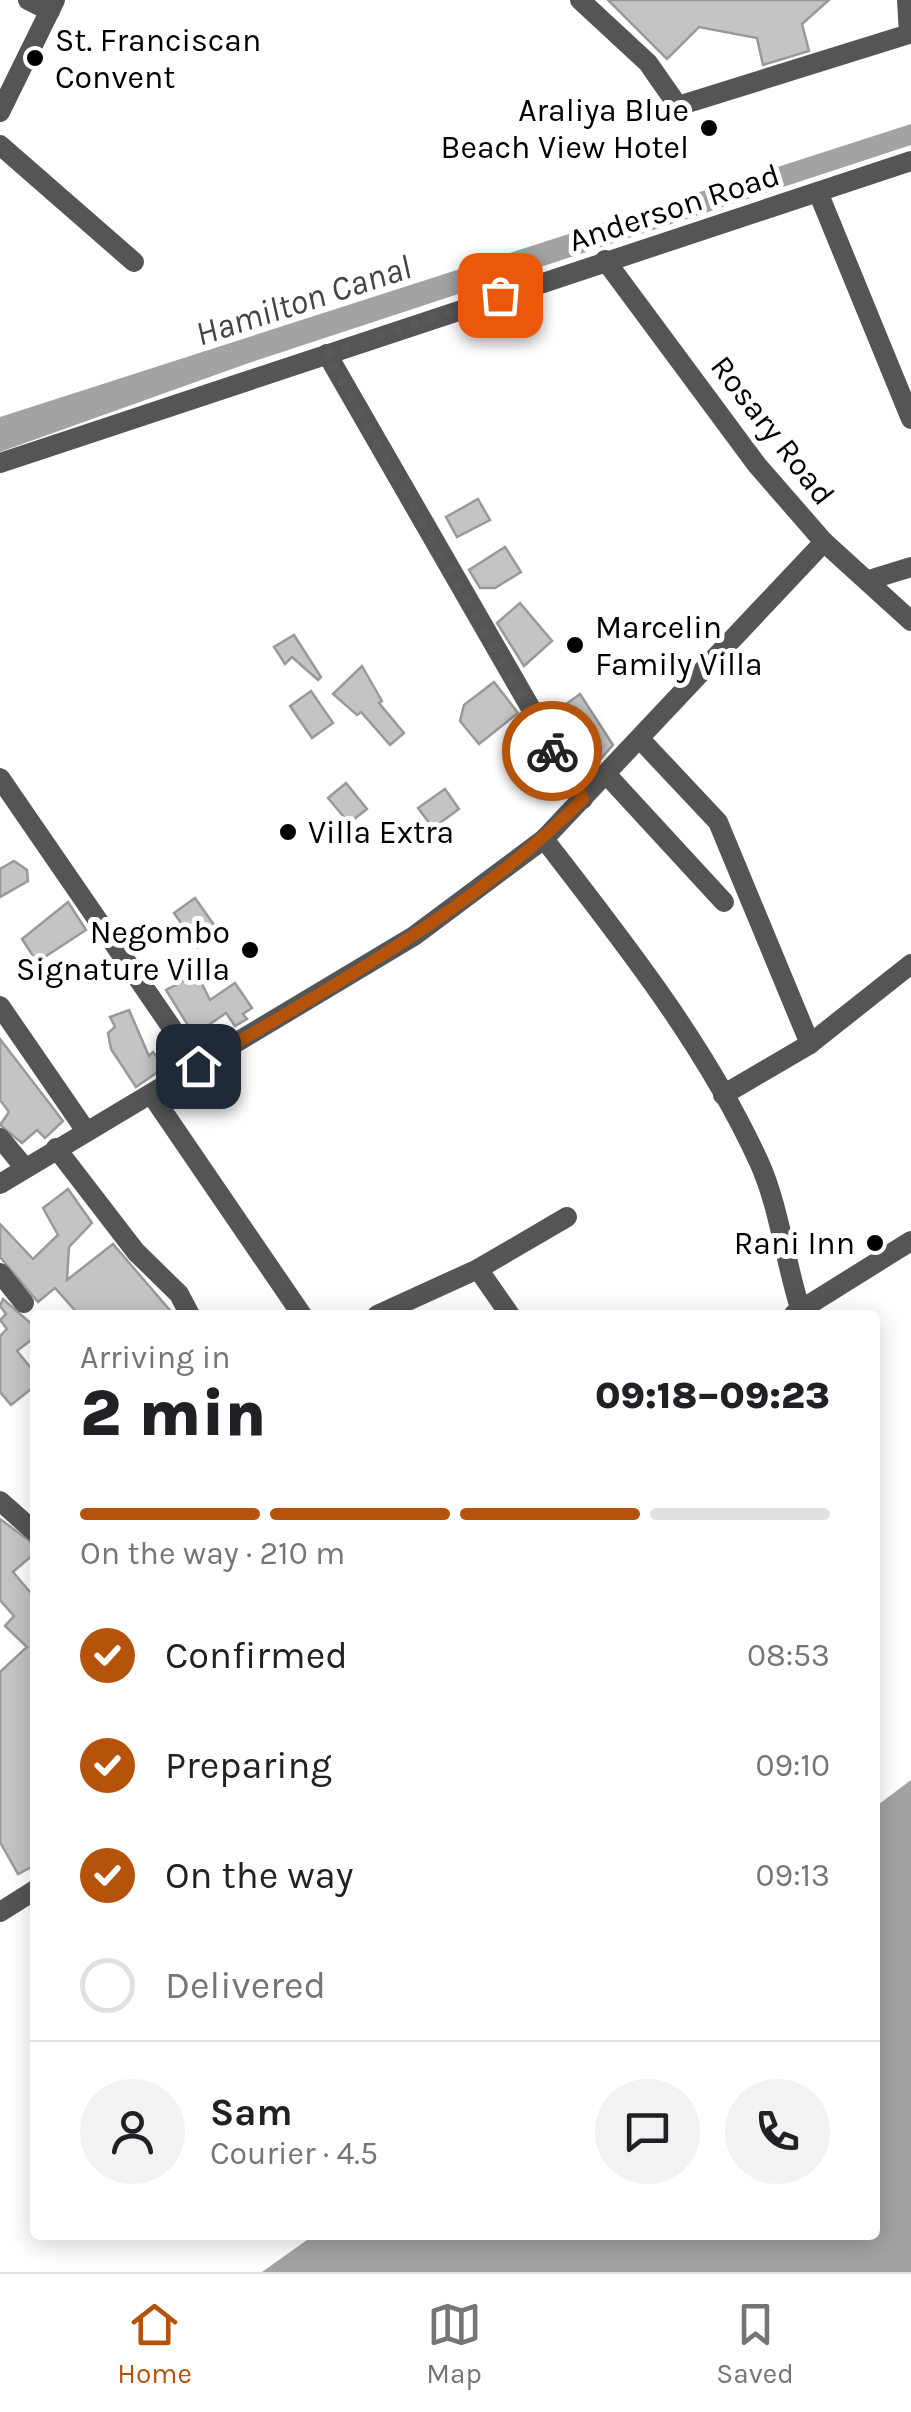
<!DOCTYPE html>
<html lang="en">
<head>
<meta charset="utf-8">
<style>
  body { margin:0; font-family:Karla,sans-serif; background:#f2f2f2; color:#202124; height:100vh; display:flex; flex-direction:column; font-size:38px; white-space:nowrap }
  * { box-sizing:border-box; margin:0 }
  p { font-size:32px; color:#757577 }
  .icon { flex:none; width:55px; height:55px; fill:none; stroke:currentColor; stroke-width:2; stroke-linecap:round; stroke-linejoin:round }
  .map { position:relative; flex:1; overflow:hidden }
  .sheet { position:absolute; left:30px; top:1310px; width:850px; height:930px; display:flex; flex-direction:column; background:#fff; border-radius:10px; box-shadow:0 5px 25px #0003 }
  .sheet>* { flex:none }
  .pin { position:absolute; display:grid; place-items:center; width:85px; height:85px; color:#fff; margin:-42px; border-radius:20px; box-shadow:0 5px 15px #0006 }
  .courier { position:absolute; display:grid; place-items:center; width:100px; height:100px; margin:-50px; border:8px solid #b45309; border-radius:50%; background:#fff; color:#222; box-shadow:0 2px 12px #0007 }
  .summary em { font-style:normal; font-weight:800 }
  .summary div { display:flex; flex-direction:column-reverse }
  .summary { display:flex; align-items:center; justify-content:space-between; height:170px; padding:0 50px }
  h1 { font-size:65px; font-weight:800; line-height:75px }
  .bar { display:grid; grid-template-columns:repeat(4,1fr); gap:15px 10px; align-content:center; height:120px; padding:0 50px }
  .bar i { height:12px; border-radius:8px; background:#e0e0e0 }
  .bar .selected { background:#b45309 }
  .bar p { grid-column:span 4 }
  .line { display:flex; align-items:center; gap:25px; padding:0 50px; border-top:2px solid #e0e0e0 }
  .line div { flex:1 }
  .round { display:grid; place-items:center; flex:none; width:105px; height:105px; border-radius:52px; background:#f2f2f2 }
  ol { padding:0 50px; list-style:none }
  li { display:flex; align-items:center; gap:30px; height:110px }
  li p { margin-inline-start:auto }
  li .icon { padding:10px; border-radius:50%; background:#b45309; color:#fff; stroke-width:4 }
  li:last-child { color:#757577 }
  li i { width:55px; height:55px; border:5px solid #e0e0e0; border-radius:50% }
  .menu { display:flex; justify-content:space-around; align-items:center; height:140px; border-top:2px solid #e0e0e0; background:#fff; font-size:28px; color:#757577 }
  .menu a { display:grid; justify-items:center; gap:5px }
  .menu .selected { color:#b45309 }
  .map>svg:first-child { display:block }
  .water { fill:#a3a3a3 }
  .building { fill:#c4c4c4; stroke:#999; stroke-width:2.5 }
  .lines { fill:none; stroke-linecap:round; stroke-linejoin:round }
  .minor { stroke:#555; stroke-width:20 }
  .done { stroke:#595959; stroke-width:10; stroke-dasharray:0 18 }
  .route { stroke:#b45309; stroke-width:12 }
  .poi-dot { fill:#000; stroke:#fff; stroke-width:4 }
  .labels { text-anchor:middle; stroke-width:10; stroke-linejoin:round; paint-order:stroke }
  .poi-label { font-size:32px; fill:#000; stroke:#fff; text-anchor:start }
  .street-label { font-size:32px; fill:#000; stroke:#fff }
  .water-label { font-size:35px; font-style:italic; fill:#444; stroke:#fff }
</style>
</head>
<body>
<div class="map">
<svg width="911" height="2272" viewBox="0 0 911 2272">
  <rect width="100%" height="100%" fill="#fff"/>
  <g class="water">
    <polygon points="911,124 911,145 246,364 0,452 0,417"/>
    <polygon points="911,1780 911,2272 262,2272 314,2235 875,2235 875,1807"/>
  </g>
  <g class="building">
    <polygon points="608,0 829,0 802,24 809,51 763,65 757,38 699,27 667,59"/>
    <polygon points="478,499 490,520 457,537 446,517"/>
    <polygon points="505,547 521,572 495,588 480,588 469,570"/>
    <polygon points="520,603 552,641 524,666 497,623"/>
    <polygon points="294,635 321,677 318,680 292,657 285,664 274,647"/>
    <polygon points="362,666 382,701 379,703 404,733 390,745 361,712 357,715 333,694"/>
    <polygon points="494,682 518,713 479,744 460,721 464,705"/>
    <polygon points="311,691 333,723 312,738 290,706"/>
    <polygon points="580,694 613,745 590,771 579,764 568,744 571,741 551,715"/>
    <polygon points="346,783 367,809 349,823 328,798"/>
    <polygon points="445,789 459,809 433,828 418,808"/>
    <polygon points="14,861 27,870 28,881 0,897 0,869"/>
    <polygon points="195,898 217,929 198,947 174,913"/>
    <polygon points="68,902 86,930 37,962 22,939"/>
    <polygon points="197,974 210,1000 235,983 252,1008 243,1014 247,1019 235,1026 226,1013 194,1035 166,990"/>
    <polygon points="129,1010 149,1056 153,1052 165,1067 136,1087 111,1049 108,1033 115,1027 110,1017"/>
    <polygon points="0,1039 63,1121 45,1138 37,1130 22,1143 0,1125 9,1112 0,1100"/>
    <polygon points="68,1189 92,1223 69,1247 67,1280 113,1244 174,1315 79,1315 55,1288 38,1302 0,1257 0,1224 33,1259 58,1235 43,1208"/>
    <polygon points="3,1299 35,1327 35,1337 17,1351 35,1373 35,1386 11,1405 0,1392 0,1336 7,1329 0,1320 6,1314 0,1306"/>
    <polygon points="0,1519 35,1545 35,1553 13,1572 35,1598 35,1865 18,1874 0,1842 0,1672 27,1647 5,1626 14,1616 0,1600"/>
  </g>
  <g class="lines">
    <g class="minor">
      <polyline points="28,0 50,11"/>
      <polyline points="580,0 648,63 678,106 909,34 907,0"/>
      <polyline points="0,112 55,0"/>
      <polyline points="0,145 134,262"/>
      <polyline points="818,192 911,419"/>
      <polyline points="605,260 757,465 824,542 911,621"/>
      <polyline points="327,354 583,799"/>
      <polyline points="0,463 911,161"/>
      <polyline points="869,580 911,567"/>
      <polyline points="640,739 718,822 810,1044"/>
      <polyline points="607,775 724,902"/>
      <polyline points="0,778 198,1066"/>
      <path d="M544,839C622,940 705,1044 759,1162C779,1206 785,1261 800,1308"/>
      <polyline points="0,1006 86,1131"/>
      <polyline points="151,1094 302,1315"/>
      <polyline points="723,1095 810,1044 911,964"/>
      <polyline points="0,1138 25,1168"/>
      <polyline points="56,1148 136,1252 179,1294 190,1315"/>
      <polyline points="0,1184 414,936 544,839 824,542"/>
      <polyline points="478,1269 510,1315"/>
      <polyline points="0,1273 24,1303"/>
      <polyline points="794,1314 911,1241"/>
      <polyline points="377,1315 478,1269 567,1217"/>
      <polyline points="0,1501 35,1532"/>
      <polyline points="0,1912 35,1890"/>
    </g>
  </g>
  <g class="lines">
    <polyline class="done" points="500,295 326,354 552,751"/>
    <path class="route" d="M198,1066C331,986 473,911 583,799L552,751"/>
  </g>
  <g class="poi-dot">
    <circle cx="35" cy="58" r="10"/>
    <circle cx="709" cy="128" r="10"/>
    <circle cx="575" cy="645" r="10"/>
    <circle cx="288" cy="832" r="10"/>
    <circle cx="250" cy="950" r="10"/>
    <circle cx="875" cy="1243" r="10"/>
  </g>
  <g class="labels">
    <g class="poi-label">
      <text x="55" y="51">St. Franciscan<tspan x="55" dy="37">Convent</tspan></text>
      <text x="689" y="121" text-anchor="end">Araliya Blue<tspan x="689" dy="37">Beach View Hotel</tspan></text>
      <text x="595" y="638">Marcelin<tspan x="595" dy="37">Family Villa</tspan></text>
      <text x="308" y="843">Villa Extra</text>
      <text x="230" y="943" text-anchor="end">Negombo<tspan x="230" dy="37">Signature Villa</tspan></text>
      <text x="855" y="1254" text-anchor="end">Rani Inn</text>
    </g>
    <g class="street-label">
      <text transform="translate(674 207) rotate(-18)" y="11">Anderson Road</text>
      <text transform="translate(773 430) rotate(52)" y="11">Rosary Road</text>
    </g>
    <g class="water-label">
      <text transform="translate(303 300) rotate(-18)" y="12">Hamilton Canal</text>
    </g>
  </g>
</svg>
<div class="pin" style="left:500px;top:295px;background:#ea580c"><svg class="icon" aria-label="bag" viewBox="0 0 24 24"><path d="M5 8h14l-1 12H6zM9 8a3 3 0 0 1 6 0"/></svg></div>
<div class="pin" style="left:198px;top:1066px;background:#1f2937"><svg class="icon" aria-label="home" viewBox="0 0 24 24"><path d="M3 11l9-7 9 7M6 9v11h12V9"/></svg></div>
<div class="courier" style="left:552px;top:751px"><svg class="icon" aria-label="bike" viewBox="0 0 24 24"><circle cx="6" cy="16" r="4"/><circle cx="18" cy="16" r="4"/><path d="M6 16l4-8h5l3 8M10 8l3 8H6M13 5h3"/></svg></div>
<section class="sheet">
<div class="summary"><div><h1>2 min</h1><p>Arriving in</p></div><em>09:18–09:23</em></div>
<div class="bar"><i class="selected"></i><i class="selected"></i><i class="selected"></i><i></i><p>On the way · 210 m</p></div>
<ol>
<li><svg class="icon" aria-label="check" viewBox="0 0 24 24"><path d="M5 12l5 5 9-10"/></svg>Confirmed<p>08:53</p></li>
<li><svg class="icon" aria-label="check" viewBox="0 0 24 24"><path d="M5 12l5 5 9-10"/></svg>Preparing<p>09:10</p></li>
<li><svg class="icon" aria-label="check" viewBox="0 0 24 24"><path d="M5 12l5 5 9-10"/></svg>On the way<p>09:13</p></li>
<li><i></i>Delivered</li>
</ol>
<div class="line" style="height:180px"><a class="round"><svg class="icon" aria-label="person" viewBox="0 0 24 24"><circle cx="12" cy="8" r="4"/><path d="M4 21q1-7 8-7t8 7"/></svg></a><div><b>Sam</b><p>Courier · 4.5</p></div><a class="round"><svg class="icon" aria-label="chat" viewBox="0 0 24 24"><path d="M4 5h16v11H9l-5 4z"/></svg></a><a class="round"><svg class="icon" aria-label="phone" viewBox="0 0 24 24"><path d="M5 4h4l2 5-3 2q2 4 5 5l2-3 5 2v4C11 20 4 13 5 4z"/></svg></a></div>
</section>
</div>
<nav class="menu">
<a class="selected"><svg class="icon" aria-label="home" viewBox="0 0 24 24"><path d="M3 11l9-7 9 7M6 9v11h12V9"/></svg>Home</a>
<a><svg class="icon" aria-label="map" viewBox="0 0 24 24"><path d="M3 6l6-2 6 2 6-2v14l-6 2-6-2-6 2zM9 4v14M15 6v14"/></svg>Map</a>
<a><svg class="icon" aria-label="saved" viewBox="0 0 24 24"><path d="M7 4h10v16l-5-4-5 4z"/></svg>Saved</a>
</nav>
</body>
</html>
